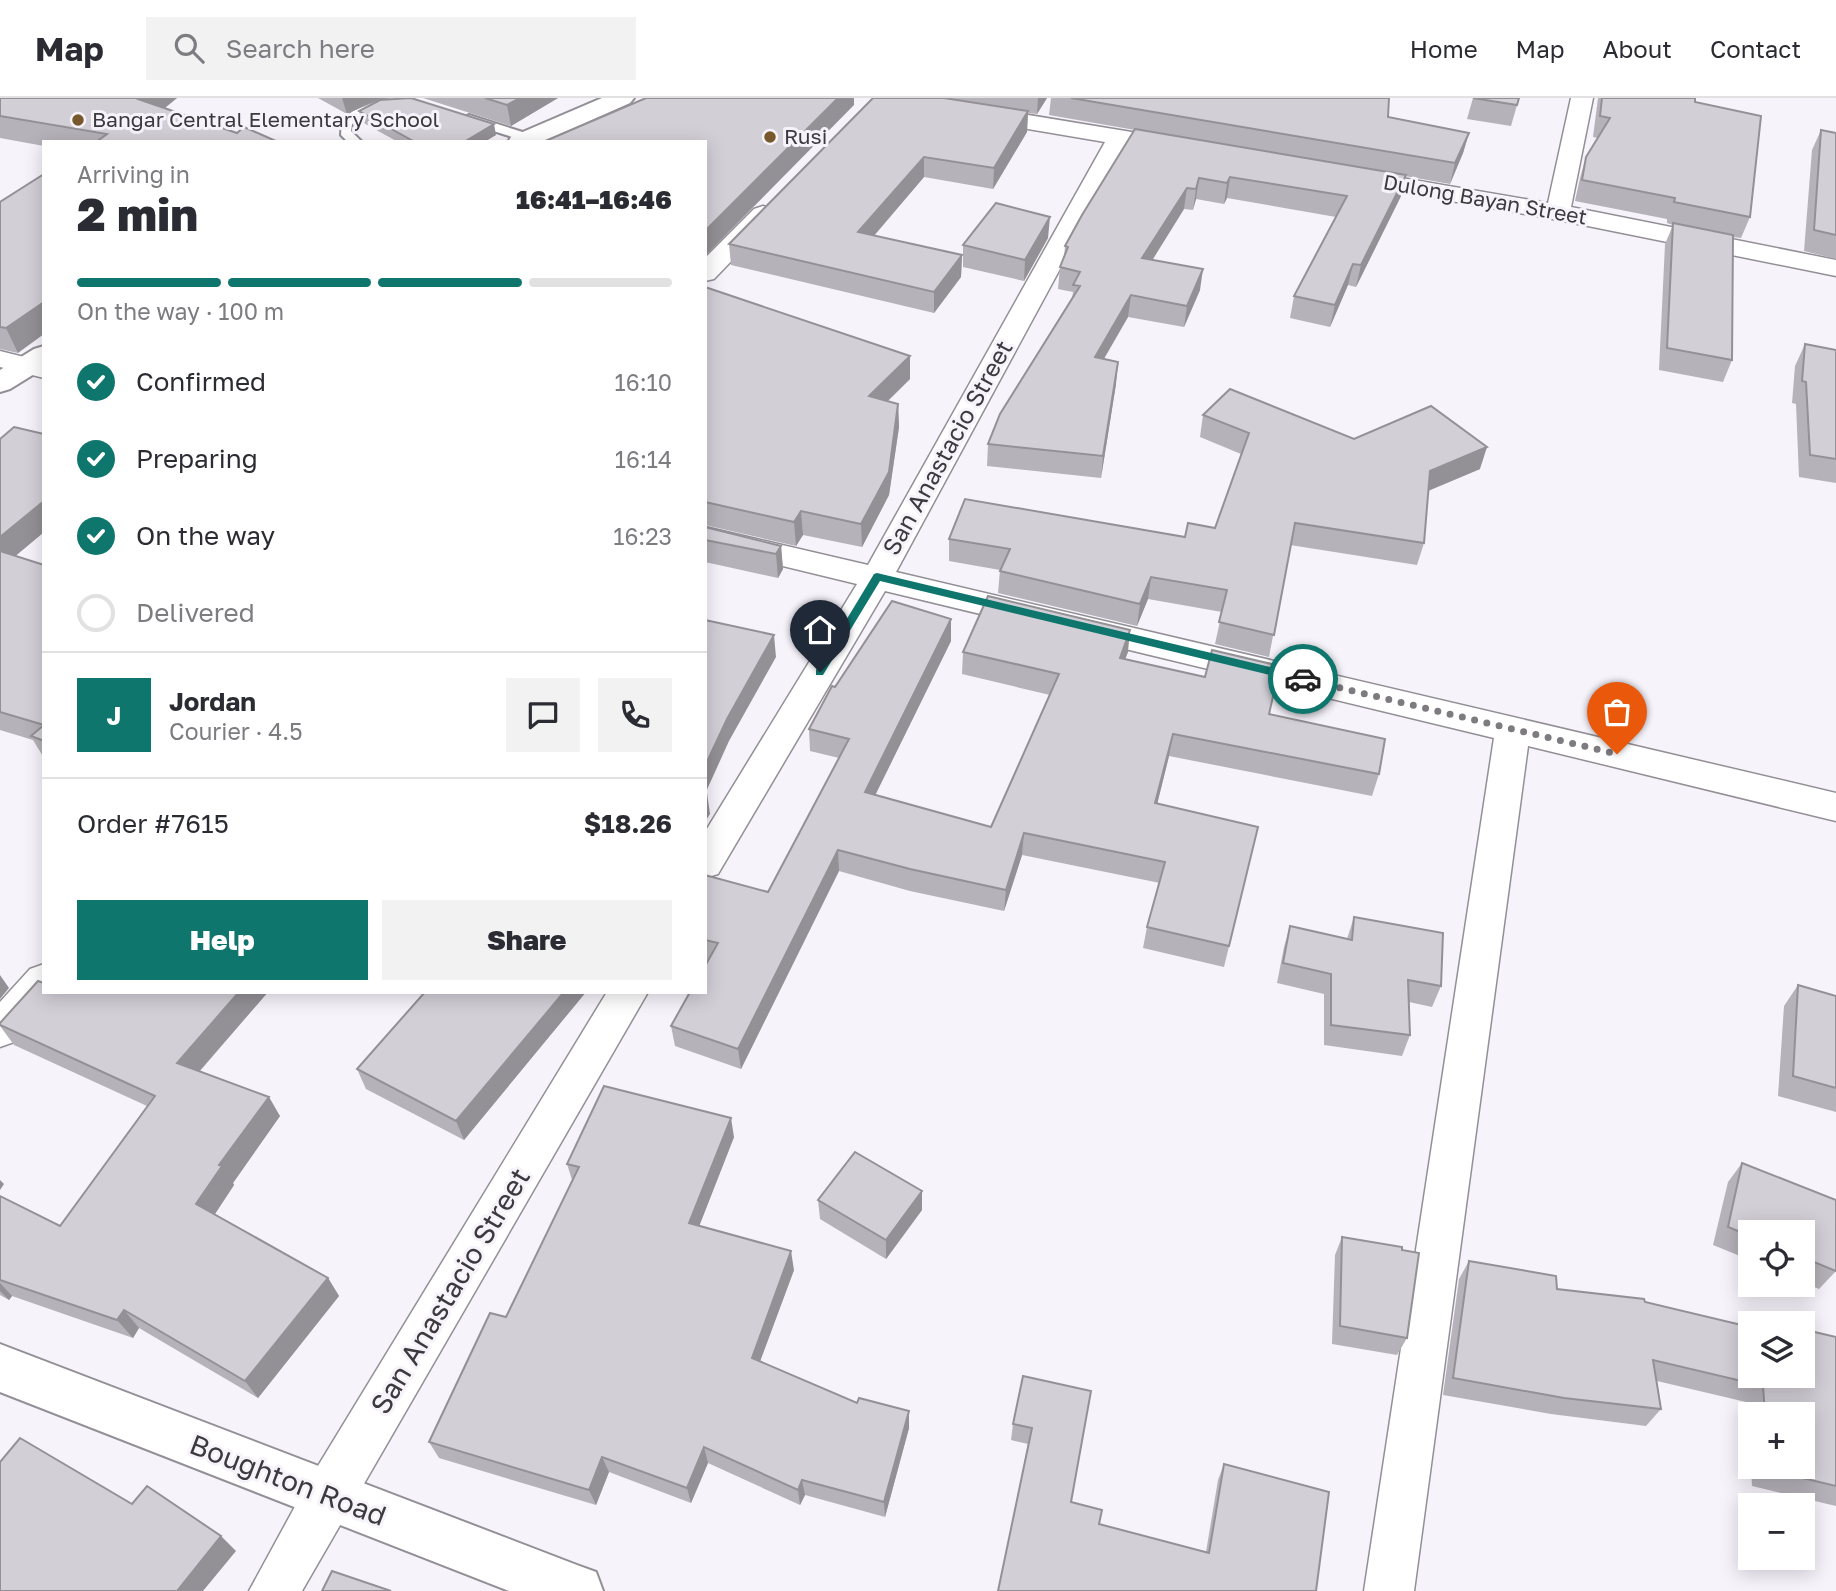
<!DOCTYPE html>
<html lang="en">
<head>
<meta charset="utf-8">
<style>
  body { margin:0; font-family:"Golos Text",sans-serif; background:#f2f2f3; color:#2b2b33; height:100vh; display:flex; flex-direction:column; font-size:26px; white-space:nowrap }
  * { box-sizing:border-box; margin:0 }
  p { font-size:23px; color:#7c7c81 }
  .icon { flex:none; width:38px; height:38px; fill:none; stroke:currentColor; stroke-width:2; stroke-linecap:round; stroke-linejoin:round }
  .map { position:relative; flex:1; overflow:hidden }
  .sheet { position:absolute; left:42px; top:42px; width:665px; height:854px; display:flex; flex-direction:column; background:#fff; border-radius:0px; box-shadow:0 4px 18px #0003 }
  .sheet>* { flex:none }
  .controls { position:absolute; left:1738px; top:1122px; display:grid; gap:14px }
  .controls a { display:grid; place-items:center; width:77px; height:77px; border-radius:0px; background:#fff; box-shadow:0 4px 18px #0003; font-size:35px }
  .pin { position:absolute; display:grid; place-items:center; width:60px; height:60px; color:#fff; margin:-72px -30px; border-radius:50% 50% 50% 0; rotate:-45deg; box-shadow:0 0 7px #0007 }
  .pin .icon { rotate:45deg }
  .courier { position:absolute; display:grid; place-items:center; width:70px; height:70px; margin:-35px; border:5px solid #0f766e; border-radius:50%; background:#fff; color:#222; box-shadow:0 2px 9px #0007 }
  .overview em { font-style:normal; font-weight:800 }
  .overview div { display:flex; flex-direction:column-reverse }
  .overview { display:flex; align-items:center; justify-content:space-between; height:119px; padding:0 35px }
  h1 { font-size:46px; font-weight:800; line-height:52px }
  .bar { display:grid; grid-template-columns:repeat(4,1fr); gap:10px 7px; align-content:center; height:84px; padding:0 35px }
  .bar i { height:9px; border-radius:5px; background:#e1e1e2 }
  .bar .on { background:#0f766e }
  .bar p { grid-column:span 4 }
  .line { display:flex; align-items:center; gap:18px; padding:0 35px; border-top:2px solid #e1e1e2 }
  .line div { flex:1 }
  .round { display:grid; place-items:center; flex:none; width:74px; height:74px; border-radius:0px; background:#f2f2f3 }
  ol { padding:0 35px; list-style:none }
  li { display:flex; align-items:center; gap:21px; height:77px }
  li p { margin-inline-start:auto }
  li .icon { padding:7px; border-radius:50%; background:#0f766e; color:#fff; stroke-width:4 }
  li:last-child { color:#7c7c81 }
  li i { width:38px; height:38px; border:4px solid #e1e1e2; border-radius:50% }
  .cta { display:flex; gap:14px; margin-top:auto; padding:14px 35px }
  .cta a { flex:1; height:80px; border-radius:0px; background:#0f766e; color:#fff; font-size:28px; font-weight:800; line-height:80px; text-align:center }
  .cta a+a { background:#f2f2f3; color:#2b2b33 }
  header { display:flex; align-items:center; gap:42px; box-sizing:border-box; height:98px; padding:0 35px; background:#fff; border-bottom:2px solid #e1e1e2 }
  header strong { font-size:33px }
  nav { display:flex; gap:38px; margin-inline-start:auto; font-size:24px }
  .search { width:490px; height:63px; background:#f2f2f3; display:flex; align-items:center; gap:18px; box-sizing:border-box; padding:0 24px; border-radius:0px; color:#7c7c81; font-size:26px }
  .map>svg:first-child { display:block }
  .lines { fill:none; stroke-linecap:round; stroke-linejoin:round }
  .service-casing { stroke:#938f96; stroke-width:4 }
  .minor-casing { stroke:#938f96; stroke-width:3 }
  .secondary-casing { stroke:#938f96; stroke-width:4 }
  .trunk-casing { stroke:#938f96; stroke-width:4 }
  .service { fill:#fff; fill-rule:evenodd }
  .minor { fill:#fff; fill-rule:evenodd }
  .secondary { fill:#fff; fill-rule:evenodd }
  .trunk { fill:#fff; fill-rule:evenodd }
  .wall { fill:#b5b2b9 }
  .shaded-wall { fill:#949196 }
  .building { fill:#d3cfd7; stroke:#949196; stroke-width:2 }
  .route { fill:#0f766e }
  .done { stroke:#7d7b80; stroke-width:7; stroke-dasharray:0 12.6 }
  .poi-dot { fill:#76582c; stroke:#f7f3fb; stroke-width:2.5 }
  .labels { text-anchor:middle; stroke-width:6; stroke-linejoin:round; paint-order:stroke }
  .far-poi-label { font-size:21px; fill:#3c3a3d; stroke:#f7f3fb; text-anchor:start }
  .far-street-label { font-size:21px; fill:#3c3a3d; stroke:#f7f3fb }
  .street-label { font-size:24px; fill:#3c3a3d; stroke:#f7f3fb }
  .near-street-label { font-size:28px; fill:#3c3a3d; stroke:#f7f3fb }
</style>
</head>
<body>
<header>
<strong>Map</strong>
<div class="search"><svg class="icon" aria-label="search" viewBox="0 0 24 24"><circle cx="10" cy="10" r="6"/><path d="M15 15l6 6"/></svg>Search here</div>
<nav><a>Home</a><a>Map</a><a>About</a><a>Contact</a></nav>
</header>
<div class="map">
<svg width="1836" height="1493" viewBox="0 0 1836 1493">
  <rect width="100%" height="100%" fill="#f7f3fb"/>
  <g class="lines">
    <g class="service-casing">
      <g id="service">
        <polygon points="382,1 388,5 386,8 361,19 352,26 351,33 362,44 348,44 341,37 342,22 353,13"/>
        <polygon points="469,17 532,37 534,40 528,44 465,24 463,21"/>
      </g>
    </g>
    <g class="minor-casing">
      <g id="minor">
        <polygon points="873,0 926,0 1180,42 1188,44 1192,49 1188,54 1180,56 1127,47 896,474 1836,695 1836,723 1528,648 1414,1493 1364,1493 1494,640 885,493 718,776 705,780 705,734 857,486 705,449 705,429 868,467 1105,44 884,7 876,5"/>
        <polygon points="1571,0 1593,0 1571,109 1836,162 1836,178 1558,122 1355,86 1346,84 1343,79 1346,74 1355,72 1548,105"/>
        <polygon points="763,108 772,111 776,116 772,121 714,181 705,183 705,160 754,111"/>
        <polygon points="0,253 44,264 44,280 0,269"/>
        <polygon points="44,866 44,894 57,894 14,944 0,949 0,904 30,871"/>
        <polygon points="607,894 648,894 302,1493 249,1493 310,1381"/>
      </g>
    </g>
    <g class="secondary-casing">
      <polygon id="secondary" points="0,1246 577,1467 596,1474 603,1493 509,1493 0,1294"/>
    </g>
    <g class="trunk-casing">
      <g id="trunk">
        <polygon points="602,0 634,0 630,5 542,44 508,44 511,39"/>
        <polygon points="44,248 44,270 10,291 0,294 0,272 34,251"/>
      </g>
    </g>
    <use href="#service" class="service"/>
    <use href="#minor" class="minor"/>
    <use href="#secondary" class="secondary"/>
    <use href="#trunk" class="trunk"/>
  </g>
  <g class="wall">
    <polygon points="0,0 177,0 165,10 237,35 278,44 44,44 44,48 0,40"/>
    <polygon points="318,0 393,0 376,2 347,16"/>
    <polygon points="423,0 558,0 511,28"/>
    <polygon points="873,0 1047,0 1037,16 1028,15 1027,34 993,91 924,79 874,138 962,157 961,179 934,215 731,167 729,146"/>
    <polygon points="1051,0 1389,0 1388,19 1469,35 1463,55 1450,86 1405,78 1401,98 1356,189 1348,187 1330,229 1290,220 1294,198 1336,119 1227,100 1224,106 1196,101 1193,112 1184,111 1152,162 1200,192 1184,229 1128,219 1104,261 1116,286 1101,380 987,368 988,346 1072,201 1073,194 1058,191 1060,169 1064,158 1065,148 1135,32 1049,17"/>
    <polygon points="1473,0 1519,0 1511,28 1467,21"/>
    <polygon points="1598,0 1695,0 1695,4 1750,119 1741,140 1733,139 1732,262 1723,284 1659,272 1665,146 1673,127 1667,125 1667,121 1575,103 1580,80 1586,59 1598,40 1593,39"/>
    <polygon points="359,13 496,37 484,44 398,44 362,24"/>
    <polygon points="1821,32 1836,35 1836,161 1804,153 1812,52"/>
    <polygon points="0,104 18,255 0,251"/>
    <polygon points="1048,140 1024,183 963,169 963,147"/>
    <polygon points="705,189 910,281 888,303 898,306 899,329 889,397 862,449 803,437 796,448 705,427"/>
    <polygon points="1805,246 1836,252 1836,385 1799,379 1796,306 1792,305 1795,268"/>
    <polygon points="1203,317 1354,341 1480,371 1428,393 1424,445 1417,467 1290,447 1269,559 1215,546 1222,514 1148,501 1137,528 998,495 1000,472 949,463 949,441 1185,439 1215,430 1241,356 1200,339"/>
    <polygon points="44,336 44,434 15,458 44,467 44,660 33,642 0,632 0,341"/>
    <polygon points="705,429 781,448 783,471 778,480 705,464"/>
    <polygon points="951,543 875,697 991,729 1050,597 962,576 963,554 1128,554 1125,561 1269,616 1379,676 1372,698 1169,658 1157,706 1258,729 1224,869 1143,850 1147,829 1160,785 1022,757 1004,813 910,793 839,773 741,971 675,948 671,928 709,862 705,861 705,777 768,794 839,660 810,653 809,631 835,589"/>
    <polygon points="1354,819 1441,888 1432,909 1409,904 1410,937 1402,958 1324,947 1324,896 1277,885 1284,849 1290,828 1347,841"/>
    <polygon points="1798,887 1836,898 1836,1014 1778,998 1784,908"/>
    <polygon points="44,894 268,894 200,973 280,1018 233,1085 234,1087 215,1116 328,1180 339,1198 258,1300 139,1230 133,1240 12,1198 9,1202 0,1197 0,1098 60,1128 147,1008 14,947 0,928 0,925"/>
    <polygon points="425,894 586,894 464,1042 366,991 357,971"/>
    <polygon points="734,1039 699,1128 794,1172 760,1263 857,1305 909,1313 909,1330 885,1419 805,1397 800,1407 708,1365 691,1405 609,1374 596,1407 439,1360 429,1344 506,1219 572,1082 567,1066"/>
    <polygon points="1742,1065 1836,1102 1836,1173 1819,1191 1802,1184 1802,1134 1750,1134 1750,1162 1713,1147 1728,1084"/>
    <polygon points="922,1093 922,1112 886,1161 820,1121 818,1102"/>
    <polygon points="1342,1139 1407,1240 1397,1257 1332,1246 1335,1157"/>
    <polygon points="1469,1163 1557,1191 1645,1204 1750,1278 1836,1239 1836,1408 1752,1388 1751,1368 1802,1368 1802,1316 1750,1316 1750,1355 1746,1304 1657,1283 1661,1311 1646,1328 1551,1316 1443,1297 1459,1181"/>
    <polygon points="1023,1278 1071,1404 1099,1426 1206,1454 1218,1382 1224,1366 1316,1493 998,1493 1028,1346 1011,1342 1013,1326"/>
  </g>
  <g class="shaded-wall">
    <polygon points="139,0 177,0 147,24"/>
    <polygon points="342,0 393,0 376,2 347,16"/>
    <polygon points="520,0 558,0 511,28 507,7"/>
    <polygon points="838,0 854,0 854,7 705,158 705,133"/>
    <polygon points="1038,0 1047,0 1037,16"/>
    <polygon points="1028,13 1027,34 993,91 994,70"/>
    <polygon points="494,26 496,37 484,44 464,44"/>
    <polygon points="1469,35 1463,55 1450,86 1455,65"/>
    <polygon points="924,59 924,79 859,155 858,134"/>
    <polygon points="1406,77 1401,98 1356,189 1361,167"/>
    <polygon points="1230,79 1227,100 1224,106 1227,85"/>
    <polygon points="1199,80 1196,101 1193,112 1196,91"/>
    <polygon points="1187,90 1184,111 1140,182 1142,160"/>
    <polygon points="1050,119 1048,140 1024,183 1025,162"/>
    <polygon points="962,157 961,179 934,215 934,194"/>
    <polygon points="1353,166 1348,187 1330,229 1335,207"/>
    <polygon points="1203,171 1200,192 1184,229 1187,208"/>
    <polygon points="1131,197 1128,219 1092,281 1095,259"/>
    <polygon points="44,204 44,236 18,255 6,230"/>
    <polygon points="910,258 910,281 869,321 869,298"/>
    <polygon points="1118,264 1116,286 1101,380 1103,358"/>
    <polygon points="898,306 899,329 889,397 862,449 861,426"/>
    <polygon points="1487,349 1480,371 1423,395 1430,373"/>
    <polygon points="44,403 44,434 0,471 0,439"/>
    <polygon points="801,413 803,437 796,448 794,424"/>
    <polygon points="781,448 783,471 778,480 776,456"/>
    <polygon points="1151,479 1148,501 1137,528 1140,506"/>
    <polygon points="951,521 951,543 866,716 865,694"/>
    <polygon points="1130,532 1128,554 1117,582 1120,560"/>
    <polygon points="774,537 776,559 729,643 705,696 705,668 727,621"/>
    <polygon points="1173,636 1169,658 1152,727 1155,705"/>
    <polygon points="707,695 710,716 705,724 705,698"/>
    <polygon points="1024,735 1022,757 1004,813 1006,792"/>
    <polygon points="838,752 839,773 741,971 738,951"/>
    <polygon points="0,877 9,890 0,901"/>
    <polygon points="239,894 268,894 189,985 177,965"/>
    <polygon points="564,894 586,894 464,1042 456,1023"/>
    <polygon points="269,999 280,1018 233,1085 234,1087 209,1125 196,1106 219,1067"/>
    <polygon points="731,1020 734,1039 693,1144 689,1125"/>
    <polygon points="0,1082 4,1086 0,1092"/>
    <polygon points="922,1093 922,1112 886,1161 886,1142"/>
    <polygon points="791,1153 794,1172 755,1277 752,1260"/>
    <polygon points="328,1180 339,1198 258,1300 245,1283"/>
    <polygon points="0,1185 12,1198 9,1202 0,1193"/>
    <polygon points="124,1212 139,1230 133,1240 117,1222"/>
    <polygon points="909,1313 909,1330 885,1419 884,1404"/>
    <polygon points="704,1349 708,1365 691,1405 687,1390"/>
    <polygon points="602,1359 609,1374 596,1407 589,1392"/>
    <polygon points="802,1382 805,1397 800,1407 798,1392"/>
    <polygon points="221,1438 236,1453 203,1493 177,1493"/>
  </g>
  <g class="building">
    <polygon points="0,0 139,0 138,1 237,35 244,29 278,44 96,44 107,36 0,18"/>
    <polygon points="411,0 494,26 464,44 415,44 359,13 380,2"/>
    <polygon points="485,0 520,0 507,7"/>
    <polygon points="646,0 838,0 705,133 705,44 543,44"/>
    <polygon points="873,0 944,0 1028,13 994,70 924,59 858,134 962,157 934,194 729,146"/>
    <polygon points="1071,0 1389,0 1388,19 1469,35 1455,65"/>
    <polygon points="1473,0 1519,0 1517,7"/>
    <polygon points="1602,0 1695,0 1695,4 1761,18 1750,119 1674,104 1675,100 1582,82 1586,59 1610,20 1600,18"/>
    <polygon points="1135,31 1406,77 1361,167 1353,166 1335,207 1294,198 1347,98 1230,79 1227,85 1199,80 1196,91 1187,90 1142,160 1203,171 1187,208 1131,197 1095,259 1118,264 1103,358 988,346 1000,316 1080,188 1073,187 1080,174 1060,169 1068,149 1065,148 1082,117"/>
    <polygon points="1821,32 1836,35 1836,137 1814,132"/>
    <polygon points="44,76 44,204 6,230 0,229 0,104"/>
    <polygon points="996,105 1050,119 1025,162 963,147"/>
    <polygon points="1673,125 1733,137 1732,262 1667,250"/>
    <polygon points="705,189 910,258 869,298 898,306 889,374 861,426 801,413 794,424 705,404"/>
    <polygon points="1805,246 1836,252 1836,361 1810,357 1806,284 1802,283"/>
    <polygon points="1230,291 1354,341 1431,308 1487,349 1430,373 1424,445 1295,425 1274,537 1219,524 1227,492 1151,479 1140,506 1000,473 1010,451 949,441 965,401 1185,439 1188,425 1215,430 1249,335 1203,317"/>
    <polygon points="14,329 44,336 44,403 0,439 0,341"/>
    <polygon points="705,429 781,448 776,456 705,442"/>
    <polygon points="0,453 44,467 44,643 31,638 44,627 0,614"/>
    <polygon points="988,498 1130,532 1120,560 1205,579 1212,552 1280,568 1269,616 1385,641 1379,676 1173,636 1155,705 1258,729 1229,848 1147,829 1165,764 1024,735 1006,792 910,771 838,752 738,951 671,928 690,894 705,894 705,868 718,845 705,842 705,777 768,794 849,641 809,631 832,588 835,589 892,503 951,521 865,694 991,729 1059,576 963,554"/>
    <polygon points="705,522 774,537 727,621 705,668"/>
    <polygon points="1354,819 1443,835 1441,888 1408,882 1410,937 1331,927 1331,876 1283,865 1290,828 1352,842"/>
    <polygon points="38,883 44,885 44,894 239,894 177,965 269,999 219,1067 222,1068 196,1106 328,1180 245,1283 124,1212 117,1222 0,1182 0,1098 60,1128 155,998 0,927 0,925"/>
    <polygon points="1798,887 1836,898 1836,990 1793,978"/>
    <polygon points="425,894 564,894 456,1023 357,971"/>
    <polygon points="604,988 731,1020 689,1125 791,1153 752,1260 857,1305 859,1300 909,1313 884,1404 802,1382 798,1392 704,1349 687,1390 602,1359 589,1392 429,1344 490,1215 506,1219 579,1069 567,1066"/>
    <polygon points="855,1054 922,1093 886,1142 818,1102"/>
    <polygon points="1742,1065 1836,1102 1836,1173 1802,1159 1802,1134 1750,1134 1750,1138 1728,1129"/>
    <polygon points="1342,1139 1402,1149 1402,1152 1419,1155 1407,1240 1340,1228"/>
    <polygon points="1469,1163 1556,1178 1557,1191 1644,1201 1645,1204 1750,1229 1750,1278 1802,1278 1802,1231 1836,1239 1836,1388 1769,1372 1769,1368 1802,1368 1802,1316 1765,1316 1763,1288 1653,1262 1661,1311 1564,1300 1453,1280"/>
    <polygon points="1758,1221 1775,1225 1758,1225"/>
    <polygon points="1023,1278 1091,1293 1071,1404 1102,1412 1099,1426 1209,1455 1224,1366 1329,1394 1316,1493 998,1493 1032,1330 1013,1326"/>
    <polygon points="20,1340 132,1406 147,1388 221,1438 177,1493 0,1493 0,1364"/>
    <polygon points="332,1473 391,1493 322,1493"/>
  </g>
  <polygon class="route" points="877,475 1303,577 1308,581 1303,585 880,483 823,577 816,577 816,572 874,476"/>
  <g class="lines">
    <polyline class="done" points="1303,581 1617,656"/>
  </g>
  <g class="poi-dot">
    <circle cx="78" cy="22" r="7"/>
    <circle cx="770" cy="39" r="7"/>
  </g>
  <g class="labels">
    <g class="far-poi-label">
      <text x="92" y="29">Bangar Central Elementary School</text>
      <text x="784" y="46">Rusi</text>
    </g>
    <g class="far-street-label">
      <text transform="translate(1485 102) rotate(10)" y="7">Dulong Bayan Street</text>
    </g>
    <g class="street-label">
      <text transform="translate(948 350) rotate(-61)" y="8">San Anastacio Street</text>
    </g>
    <g class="near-street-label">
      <text transform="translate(450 1193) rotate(-59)" y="10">San Anastacio Street</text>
      <text transform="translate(288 1382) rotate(21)" y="10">Boughton Road</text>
    </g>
  </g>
</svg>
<div class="controls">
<a><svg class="icon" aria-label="locate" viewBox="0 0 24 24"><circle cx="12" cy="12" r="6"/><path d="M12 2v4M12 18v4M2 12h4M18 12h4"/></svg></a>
<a><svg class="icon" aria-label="layers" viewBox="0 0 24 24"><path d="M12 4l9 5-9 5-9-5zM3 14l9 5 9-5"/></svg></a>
<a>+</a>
<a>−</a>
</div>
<div class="pin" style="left:1617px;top:656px;background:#ea580c"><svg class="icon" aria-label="bag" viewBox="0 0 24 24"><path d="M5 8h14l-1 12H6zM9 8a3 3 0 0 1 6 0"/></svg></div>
<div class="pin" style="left:820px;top:574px;background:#1f2937"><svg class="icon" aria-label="home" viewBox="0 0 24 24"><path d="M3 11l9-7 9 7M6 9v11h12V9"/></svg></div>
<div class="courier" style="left:1303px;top:581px"><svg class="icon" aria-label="car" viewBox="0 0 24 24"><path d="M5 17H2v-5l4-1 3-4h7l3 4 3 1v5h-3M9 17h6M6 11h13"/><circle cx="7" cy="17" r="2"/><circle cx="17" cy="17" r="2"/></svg></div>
<section class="sheet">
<div class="overview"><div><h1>2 min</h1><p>Arriving in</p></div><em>16:41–16:46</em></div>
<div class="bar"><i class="on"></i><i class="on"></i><i class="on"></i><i></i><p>On the way · 100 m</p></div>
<ol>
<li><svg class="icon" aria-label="check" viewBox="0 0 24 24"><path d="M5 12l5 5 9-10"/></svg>Confirmed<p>16:10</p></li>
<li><svg class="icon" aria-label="check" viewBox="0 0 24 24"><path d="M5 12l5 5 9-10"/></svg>Preparing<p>16:14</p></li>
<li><svg class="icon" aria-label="check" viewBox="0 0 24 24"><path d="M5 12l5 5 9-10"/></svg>On the way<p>16:23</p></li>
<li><i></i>Delivered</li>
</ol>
<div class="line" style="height:126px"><b class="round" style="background:#0f766e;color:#fff">J</b><div><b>Jordan</b><p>Courier · 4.5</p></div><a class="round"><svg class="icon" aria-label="chat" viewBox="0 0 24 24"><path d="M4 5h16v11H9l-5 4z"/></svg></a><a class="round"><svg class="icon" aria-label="phone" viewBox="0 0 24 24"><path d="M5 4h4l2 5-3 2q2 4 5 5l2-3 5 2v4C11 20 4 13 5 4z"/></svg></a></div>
<div class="line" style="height:91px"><div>Order #7615</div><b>$18.26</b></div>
<div class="cta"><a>Help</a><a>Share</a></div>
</section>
</div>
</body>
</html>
